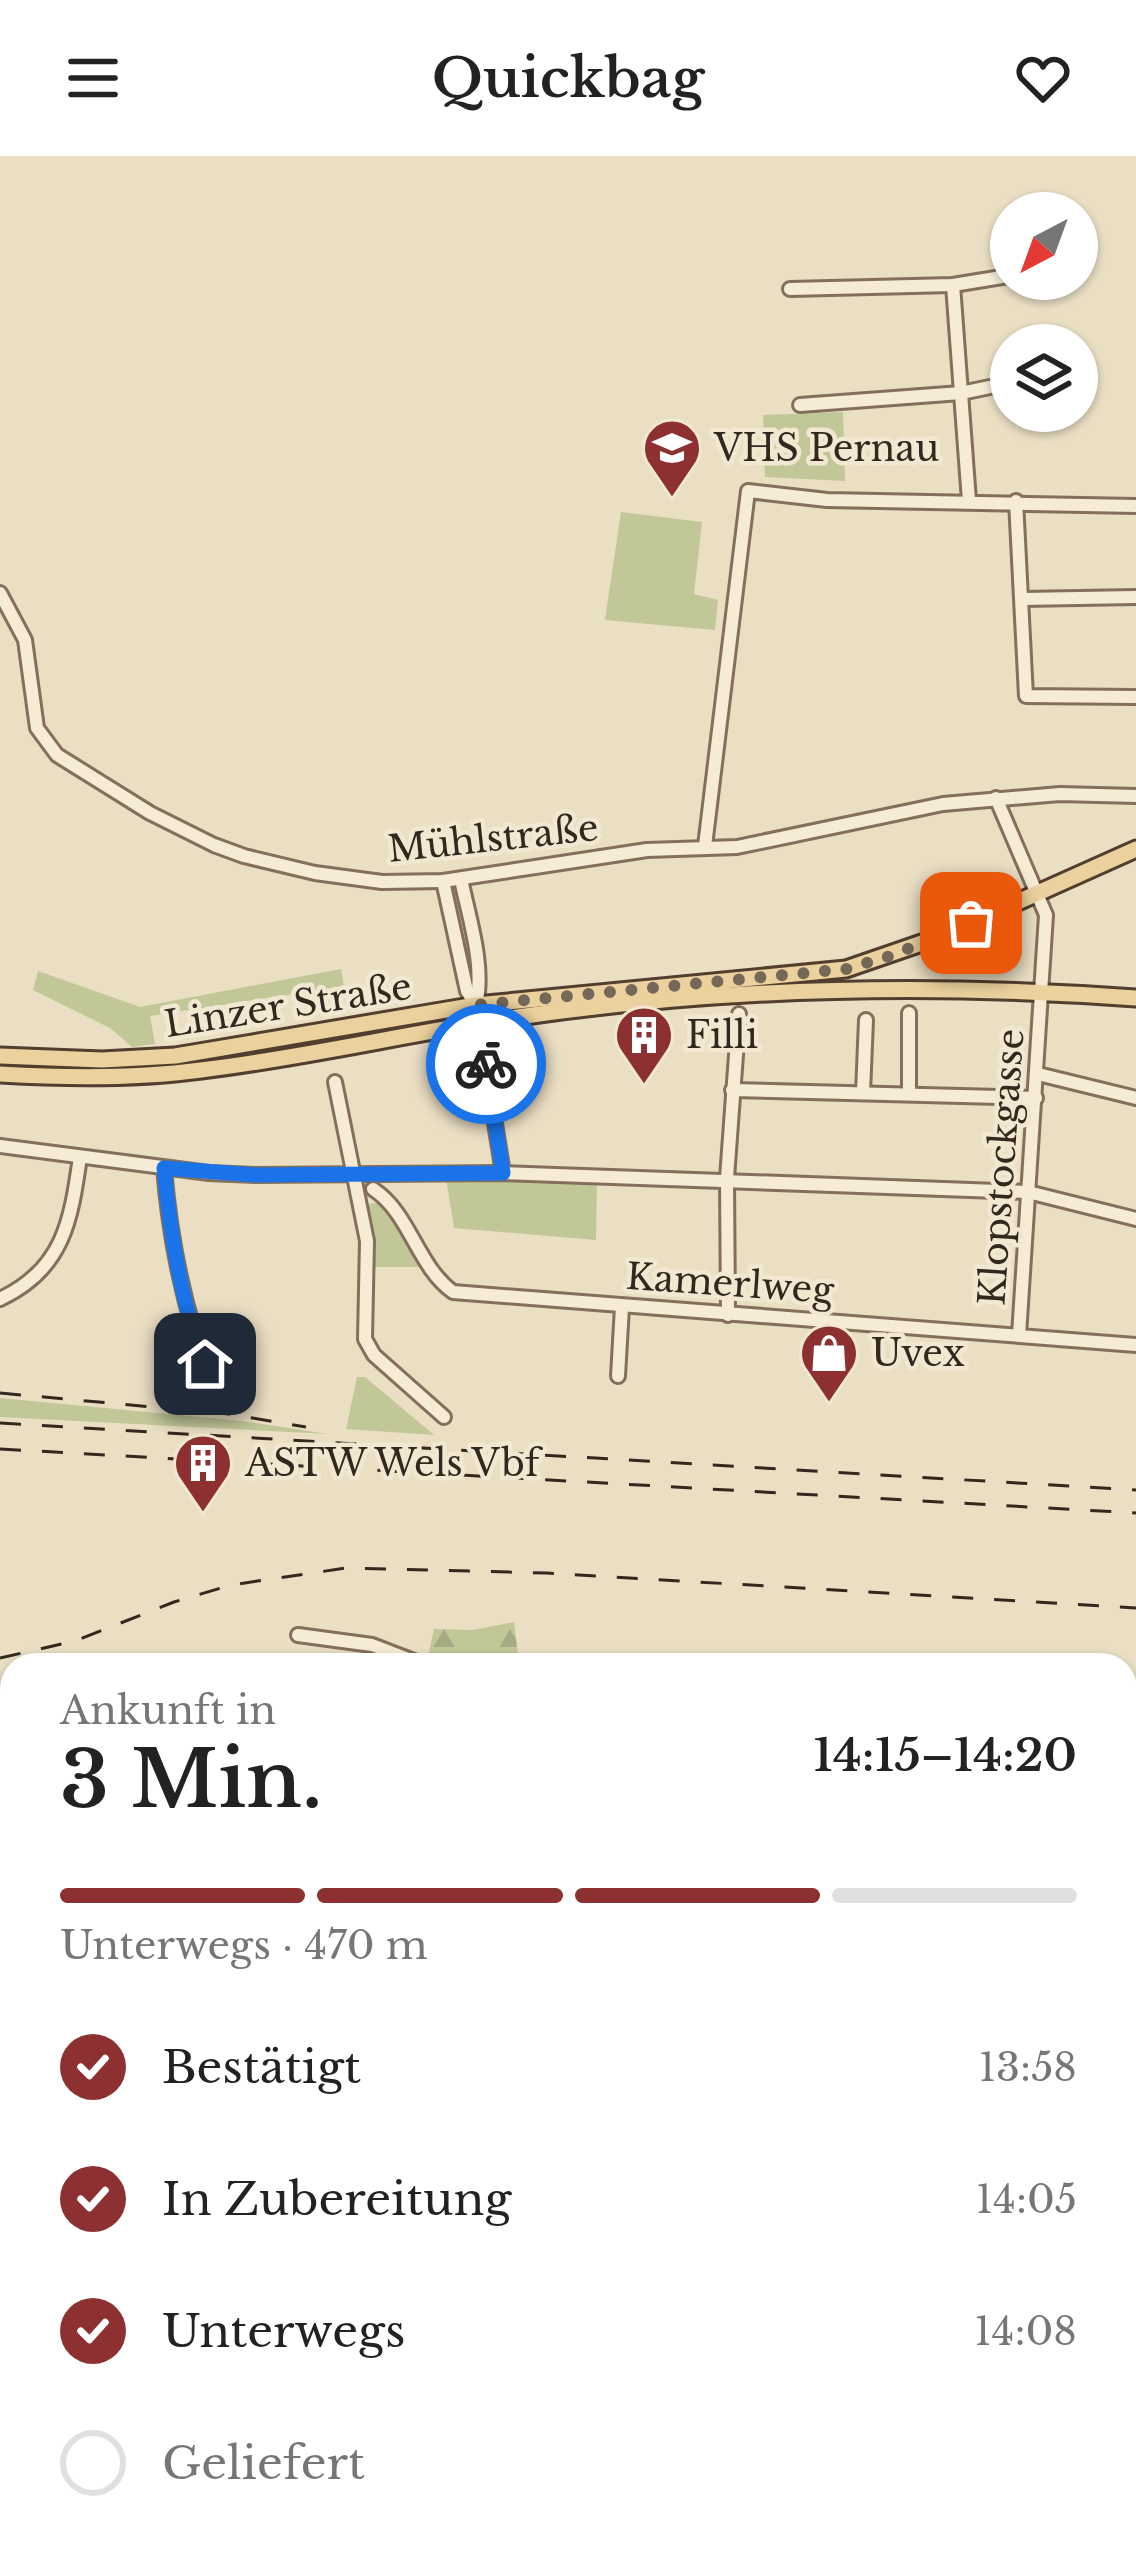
<!DOCTYPE html>
<html lang="de">
<head>
<meta charset="utf-8">
<style>
  body { margin:0; font-family:"Libre Baskerville",serif; background:#f2f2f2; color:#222; height:100vh; display:flex; flex-direction:column; font-size:45px; white-space:nowrap }
  * { box-sizing:border-box; margin:0 }
  p { font-size:39px; color:#767676 }
  .icon { flex:none; width:66px; height:66px; fill:none; stroke:currentColor; stroke-width:2; stroke-linecap:round; stroke-linejoin:round }
  .map { position:relative; flex:1; overflow:hidden }
  .sheet { position:absolute; left:0px; top:1497px; width:1137px; height:900px; display:flex; flex-direction:column; background:#fff; border-radius:36px 36px 0 0; box-shadow:0 3px 9px #0004 }
  .sheet>* { flex:none }
  .needle { width:78px; rotate:221deg }
  .controls { position:absolute; left:990px; top:36px; display:grid; gap:24px }
  .controls a { display:grid; place-items:center; width:108px; height:108px; border-radius:50%; background:#fff; box-shadow:0 3px 9px #0004; font-size:60px }
  .pin { position:absolute; display:grid; place-items:center; width:102px; height:102px; color:#fff; margin:-51px; border-radius:24px; box-shadow:0 6px 18px #0006 }
  .courier { position:absolute; display:grid; place-items:center; width:120px; height:120px; margin:-60px; border:9px solid #1a73e8; border-radius:50%; background:#fff; color:#222; box-shadow:0 3px 15px #0007 }
  .headline em { font-style:normal; font-weight:600 }
  .headline div { display:flex; flex-direction:column-reverse }
  .headline { display:flex; align-items:center; justify-content:space-between; height:204px; padding:0 60px }
  h1 { font-size:78px; font-weight:600; line-height:90px }
  .bar { display:grid; grid-template-columns:repeat(4,1fr); gap:18px 12px; align-content:center; height:144px; padding:0 60px }
  .bar i { height:15px; border-radius:9px; background:#e0e0e0 }
  .bar .selected { background:#8d3032 }
  .bar p { grid-column:span 4 }
  ol { padding:0 60px; list-style:none }
  li { display:flex; align-items:center; gap:36px; height:132px }
  li p { margin-inline-start:auto }
  li .icon { padding:12px; border-radius:50%; background:#8d3032; color:#fff; stroke-width:4 }
  li:last-child { color:#767676 }
  li i { width:66px; height:66px; border:6px solid #e0e0e0; border-radius:50% }
  header { display:flex; justify-content:space-between; align-items:center; height:156px; padding:0 60px; background:#fff; font-size:54px; font-weight:600 }
  .map>svg:first-child { display:block }
  .green { fill:#c2c798 }
  .forest { fill:url(#forest-firs) }
  .lines { fill:none; stroke-linecap:round; stroke-linejoin:round }
  .taxiway { stroke:#8f8370; stroke-width:24 }
  .runway { stroke:#8f8370; stroke-width:63 }
  .minor-casing { stroke:#836f5b; stroke-width:18 }
  .major-casing { stroke:#513e2f; stroke-width:21 }
  .minor { stroke:#f6ebd5; stroke-width:12 }
  .major { stroke:#ebd19d; stroke-width:15 }
  .rail { stroke:#34281e; stroke-width:3; stroke-dasharray:21 21; stroke-linecap:butt }
  .done { stroke:#746858; stroke-width:12; stroke-dasharray:0 21.6 }
  .route { stroke:#1a73e8; stroke-width:15 }
  .labels { text-anchor:middle; stroke-width:9; stroke-linejoin:round; paint-order:stroke }
  .poi-label { font-size:36px; fill:#34281e; stroke:#f2e8d2; text-anchor:start }
  .street-label { font-size:36px; fill:#34281e; stroke:#f2e8d2 }
</style>
</head>
<body>
<header><svg class="icon" aria-label="menu" viewBox="0 0 24 24"><path d="M4 6h16M4 12h16M4 18h16"/></svg>Quickbag<svg class="icon" aria-label="heart" viewBox="0 0 24 24"><path d="M12 20l-8-8c-3-5 5-10 8-4 3-6 11-1 8 4z"/></svg></header>
<div class="map">
<svg width="1136" height="2397" viewBox="0 0 1136 2397">
  <defs>
    <pattern id="forest-firs" width="22" height="20" patternUnits="userSpaceOnUse" patternTransform="scale(3)"><rect width="22" height="20" fill="#c2c798"/><path d="M5 1l3.5 6h-7zM16 11l3.5 6h-7z" fill="#a7ab83"/></pattern>
  </defs>
  <rect width="100%" height="100%" fill="#eadec3"/>
  <g class="green">
    <polygon points="843,256 845,325 765,321 763,259"/>
    <polygon points="621,356 702,366 694,438 718,444 715,474 605,464"/>
    <polygon points="341,813 344,830 150,860 155,888 132,891 110,872 33,834 38,815 140,851"/>
    <polygon points="446,1022 597,1026 596,1084 454,1072"/>
    <polygon points="385,1045 424,1111 374,1111 364,1049"/>
    <polygon points="357,1221 365,1221 434,1279 346,1273"/>
    <polygon points="0,1242 242,1265 328,1278 0,1261"/>
    <polygon points="0,2001 12,2003 12,2385 1125,2385 1125,2193 1136,2196 1136,2397 0,2397"/>
  </g>
  <polygon class="forest" points="514,1466 518,1499 552,1509 436,1509 429,1496 434,1473 473,1474"/>
  <g class="lines">
    <g class="taxiway">
      <polyline points="1125,2273 1136,2277"/>
      <polyline points="345,2397 355,2385"/>
    </g>
    <g class="runway">
      <polyline points="110,2385 124,2397"/>
      <polyline points="784,2385 798,2397"/>
    </g>
    <g class="minor-casing">
      <g id="minor">
        <polyline points="953,129 969,345"/>
        <polyline points="790,133 953,129 1008,120"/>
        <polyline points="800,249 961,237 990,231"/>
        <polyline points="1016,345 1026,540 1136,541"/>
        <polyline points="0,437 25,484 37,572 57,599 150,657 214,689 244,700 315,717 382,726 443,725 647,694 737,691 943,648 1060,638 1136,640"/>
        <polyline points="1022,443 1136,441"/>
        <polyline points="996,642 1046,759 1019,1179"/>
        <polyline points="705,690 748,335 827,344 1136,350"/>
        <path d="M461,723C469,763 485,809 476,849L503,1017"/>
        <polyline points="443,725 467,835 476,849"/>
        <polyline points="1038,918 1136,942"/>
        <polyline points="335,926 367,1085 365,1183 374,1199 444,1261"/>
        <polyline points="732,934 1036,942"/>
        <polyline points="863,937 866,864"/>
        <polyline points="909,938 909,857"/>
        <polyline points="0,990 209,1017 255,1019 503,1017 1028,1036 1136,1063"/>
        <path d="M164,1012C170,1086 186,1163 214,1232"/>
        <path d="M373,1033C410,1057 417,1110 453,1136L1136,1189"/>
        <path d="M0,1143C64,1113 71,1064 80,1001"/>
        <polyline points="728,1159 727,1022 739,858"/>
        <polyline points="618,1220 622,1151"/>
        <polyline points="298,1479 372,1489 424,1509"/>
        <polyline points="0,1775 12,1782"/>
        <polyline points="1125,1933 1136,1937"/>
        <polyline points="0,1995 12,1997"/>
      </g>
    </g>
    <g class="major-casing">
      <g id="major">
        <polyline points="0,900 102,904 175,900 476,849 846,813 942,780 1136,693"/>
        <path d="M0,918C67,922 134,923 201,914C310,901 417,875 525,860C728,831 932,827 1136,842"/>
      </g>
    </g>
    <use href="#minor" class="minor"/>
    <use href="#major" class="major"/>
    <g class="rail">
      <polyline points="0,1237 229,1258 306,1271"/>
      <polyline points="0,1267 1136,1334"/>
      <polyline points="0,1293 1136,1357"/>
      <polyline points="0,1502 75,1485 174,1446 231,1429 346,1412 547,1417 1136,1452"/>
      <polyline points="1125,1561 1136,1562"/>
      <polyline points="1125,1606 1136,1604"/>
    </g>
  </g>
  <g class="lines">
    <polyline class="done" points="486,908 476,849 846,813 890,800 971,767"/>
    <path class="route" d="M205,1208C181,1148 170,1076 164,1012L255,1019L503,1017L486,908"/>
  </g>
  <defs>
    <g id="school-pin" transform="scale(3)"><path d="M0 17L-7.5 6A9.5 9.5 0 1 1 7.5 6Z" fill="#8d3032" stroke="#f2e8d2"/><path d="M0-5L7-2L0 1L-7-2ZM-4 1L0 2.5L4 1V4Q0 6-4 4Z" fill="#fff"/></g>
    <g id="building-pin" transform="scale(3)"><path d="M0 17L-7.5 6A9.5 9.5 0 1 1 7.5 6Z" fill="#8d3032" stroke="#f2e8d2"/><path d="M-4-6H4V6H1V3H-1V6H-4ZM-2.5-4.3h1.7v1.8h-1.7ZM.8-4.3h1.7v1.8H.8ZM-2.5-1h1.7V.8h-1.7ZM.8-1h1.7V.8H.8Z" fill="#fff"/></g>
    <g id="shop-pin" transform="scale(3)"><path d="M0 17L-7.5 6A9.5 9.5 0 1 1 7.5 6Z" fill="#8d3032" stroke="#f2e8d2"/><path d="M-5-2.5h2.3a2.7 3.5 0 0 1 5.4 0H5L5.5 6h-11ZM-1.5-2.5h3a1.5 2.3 0 0 0-3 0Z" fill="#fff"/></g>
  </defs>
  <g fill-rule="evenodd">
    <use href="#school-pin" x="672" y="292"/>
    <use href="#building-pin" x="644" y="879"/>
    <use href="#shop-pin" x="829" y="1197"/>
    <use href="#building-pin" x="203" y="1307"/>
  </g>
  <g class="labels">
    <g class="poi-label">
      <text x="714" y="305">VHS Pernau</text>
      <text x="686" y="892">Filli</text>
      <text x="871" y="1210">Uvex</text>
      <text x="245" y="1320">ASTW Wels Vbf</text>
    </g>
    <g class="street-label">
      <text transform="translate(493 682) rotate(-6)" y="13">Mühlstraße</text>
      <text transform="translate(288 849) rotate(-9)" y="13">Linzer Straße</text>
      <text transform="translate(1001 1011) rotate(-86)" y="13">Klopstockgasse</text>
      <text transform="translate(730 1127) rotate(4)" y="13">Kamerlweg</text>
    </g>
  </g>
</svg>
<div class="controls">
<a><svg class="needle" viewBox="-14 -14 28 28"><path d="M0-13l5 13h-10z" fill="#e53935"/><path d="M0 13l5-13h-10z" fill="#767676"/></svg></a>
<a><svg class="icon" aria-label="layers" viewBox="0 0 24 24"><path d="M12 4l9 5-9 5-9-5zM3 14l9 5 9-5"/></svg></a>
</div>
<div class="pin" style="left:971px;top:767px;background:#ea580c"><svg class="icon" aria-label="bag" viewBox="0 0 24 24"><path d="M5 8h14l-1 12H6zM9 8a3 3 0 0 1 6 0"/></svg></div>
<div class="pin" style="left:205px;top:1208px;background:#1f2937"><svg class="icon" aria-label="home" viewBox="0 0 24 24"><path d="M3 11l9-7 9 7M6 9v11h12V9"/></svg></div>
<div class="courier" style="left:486px;top:908px"><svg class="icon" aria-label="bike" viewBox="0 0 24 24"><circle cx="6" cy="16" r="4"/><circle cx="18" cy="16" r="4"/><path d="M6 16l4-8h5l3 8M10 8l3 8H6M13 5h3"/></svg></div>
<section class="sheet">
<div class="headline"><div><h1>3 Min.</h1><p>Ankunft in</p></div><em>14:15–14:20</em></div>
<div class="bar"><i class="selected"></i><i class="selected"></i><i class="selected"></i><i></i><p>Unterwegs · 470 m</p></div>
<ol>
<li><svg class="icon" aria-label="check" viewBox="0 0 24 24"><path d="M5 12l5 5 9-10"/></svg>Bestätigt<p>13:58</p></li>
<li><svg class="icon" aria-label="check" viewBox="0 0 24 24"><path d="M5 12l5 5 9-10"/></svg>In Zubereitung<p>14:05</p></li>
<li><svg class="icon" aria-label="check" viewBox="0 0 24 24"><path d="M5 12l5 5 9-10"/></svg>Unterwegs<p>14:08</p></li>
<li><i></i>Geliefert</li>
</ol>
</section>
</div>
</body>
</html>
